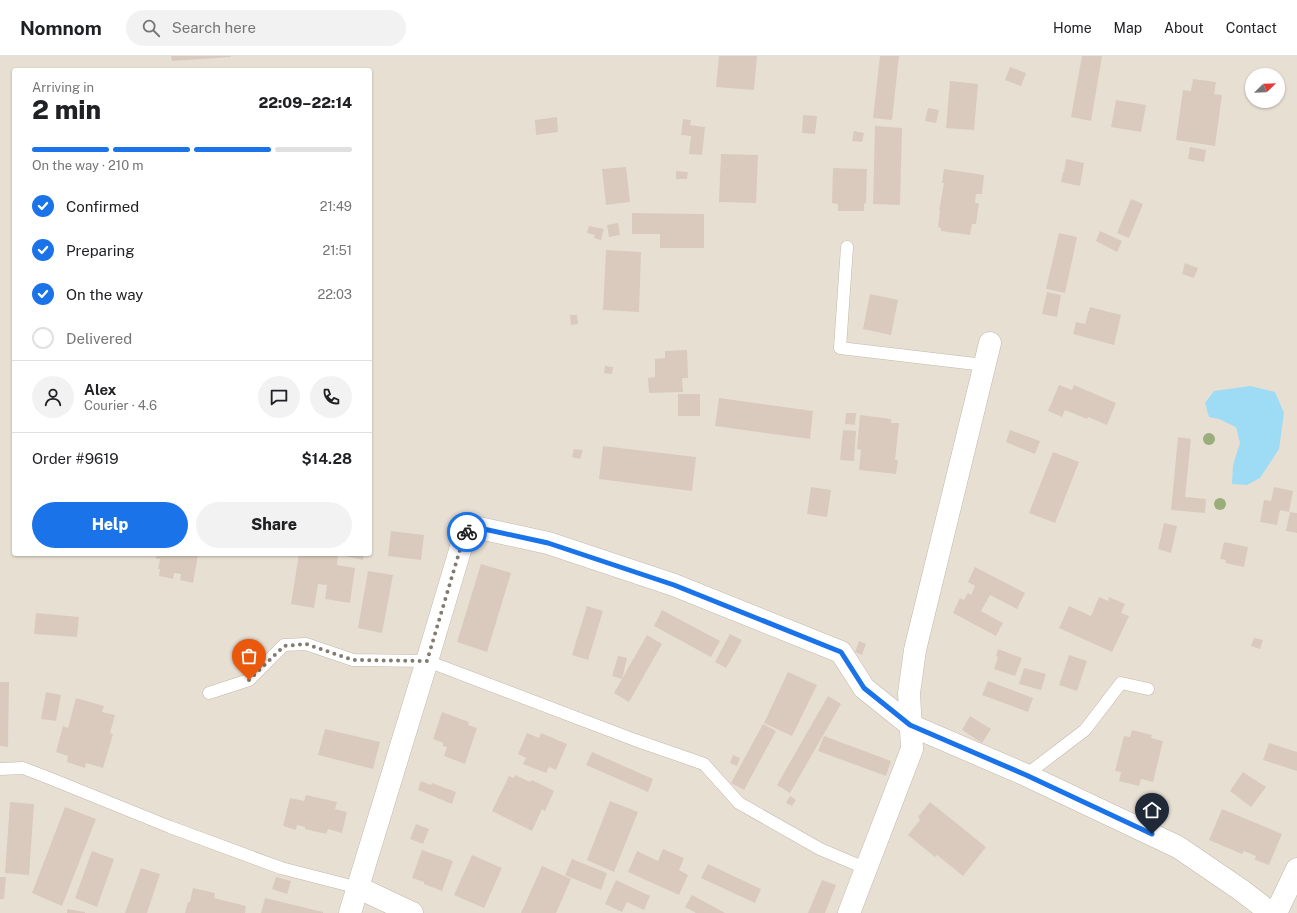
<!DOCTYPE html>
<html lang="en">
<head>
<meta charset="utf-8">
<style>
  body { margin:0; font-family:"Public Sans",sans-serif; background:#f2f2f2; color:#202124; height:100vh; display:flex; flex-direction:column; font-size:15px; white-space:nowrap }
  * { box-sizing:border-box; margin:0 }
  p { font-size:13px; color:#757577 }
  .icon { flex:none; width:22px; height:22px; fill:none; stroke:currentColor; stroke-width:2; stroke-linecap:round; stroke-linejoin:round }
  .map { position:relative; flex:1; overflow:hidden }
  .sheet { position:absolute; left:12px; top:12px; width:360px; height:488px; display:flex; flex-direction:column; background:#fff; border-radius:4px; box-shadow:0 1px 3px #0004 }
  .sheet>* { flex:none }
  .needle { width:26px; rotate:67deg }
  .buttons { position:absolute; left:1245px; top:12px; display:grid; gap:8px }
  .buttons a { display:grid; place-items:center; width:40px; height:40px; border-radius:50%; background:#fff; box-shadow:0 1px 3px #0004; font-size:20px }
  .pin { position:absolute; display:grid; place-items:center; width:34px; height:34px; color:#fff; margin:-41px -17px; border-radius:50% 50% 50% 0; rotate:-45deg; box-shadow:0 0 4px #0007 }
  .pin .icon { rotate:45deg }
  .courier { position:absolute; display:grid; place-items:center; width:40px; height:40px; margin:-20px; border:3px solid #1a73e8; border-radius:50%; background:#fff; color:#222; box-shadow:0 1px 5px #0007 }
  .overview em { font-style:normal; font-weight:800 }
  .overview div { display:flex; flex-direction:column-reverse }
  .overview { display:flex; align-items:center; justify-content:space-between; height:68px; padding:0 20px }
  h1 { font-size:26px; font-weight:800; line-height:30px }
  .bar { display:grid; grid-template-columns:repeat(4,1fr); gap:6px 4px; align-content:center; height:48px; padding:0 20px }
  .bar i { height:5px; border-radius:3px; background:#e0e0e0 }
  .bar .active { background:#1a73e8 }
  .bar p { grid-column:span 4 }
  .line { display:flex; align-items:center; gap:10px; padding:0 20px; border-top:1px solid #e0e0e0 }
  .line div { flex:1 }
  .round { display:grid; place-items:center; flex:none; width:42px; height:42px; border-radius:21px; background:#f2f2f2 }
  ol { padding:0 20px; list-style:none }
  li { display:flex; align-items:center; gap:12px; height:44px }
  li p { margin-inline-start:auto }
  li .icon { padding:4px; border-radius:50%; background:#1a73e8; color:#fff; stroke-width:4 }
  li:last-child { color:#757577 }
  li i { width:22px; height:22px; border:2px solid #e0e0e0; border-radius:50% }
  .primary-button { display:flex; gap:8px; margin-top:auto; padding:8px 20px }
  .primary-button a { flex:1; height:46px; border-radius:24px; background:#1a73e8; color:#fff; font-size:16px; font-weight:800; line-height:46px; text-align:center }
  .primary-button a+a { background:#f2f2f2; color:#202124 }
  header { display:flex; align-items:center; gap:24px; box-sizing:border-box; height:56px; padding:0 20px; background:#fff; border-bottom:1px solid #e0e0e0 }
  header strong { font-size:19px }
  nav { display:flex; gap:22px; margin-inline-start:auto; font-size:14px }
  .search { width:280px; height:36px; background:#f2f2f2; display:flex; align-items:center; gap:10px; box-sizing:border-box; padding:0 14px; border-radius:22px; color:#757577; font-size:15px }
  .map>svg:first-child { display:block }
  .residential { fill:#e8dfd3; fill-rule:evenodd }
  .water { fill:#9edbf4 }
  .building { fill:#d9cabd }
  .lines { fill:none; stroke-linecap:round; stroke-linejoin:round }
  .lane-casing { stroke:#c2b7aa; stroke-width:13 }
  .street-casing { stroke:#c2b7aa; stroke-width:23 }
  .lane { stroke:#fff; stroke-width:12 }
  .street { stroke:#fff; stroke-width:22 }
  .tree { fill:#99ae7b }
  .done { stroke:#837b72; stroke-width:4; stroke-dasharray:0 7.2 }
  .route { stroke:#1a73e8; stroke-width:5 }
</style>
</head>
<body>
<header>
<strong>Nomnom</strong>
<div class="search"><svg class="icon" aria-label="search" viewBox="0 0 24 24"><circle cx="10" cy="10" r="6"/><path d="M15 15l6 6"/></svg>Search here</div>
<nav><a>Home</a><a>Map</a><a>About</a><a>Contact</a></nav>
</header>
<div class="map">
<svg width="1297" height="857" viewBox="0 0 1297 857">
  <rect width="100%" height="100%" fill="#f3ede5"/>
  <path class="residential" d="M0,0H1297V857H0ZM14,14H370V498H14ZM1252,19H1278V45H1252Z"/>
  <polygon class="water" points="1250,330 1275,336 1284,357 1279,393 1260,422 1247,429 1232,428 1233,409 1240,387 1236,371 1219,363 1209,361 1205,347 1214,335"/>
  <g class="building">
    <polygon points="171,0 231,0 231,1 172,5"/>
    <polygon points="719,0 757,0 754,34 716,31"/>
    <polygon points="880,0 899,0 892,64 873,62"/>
    <polygon points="1082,0 1102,0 1091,65 1071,61"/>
    <polygon points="1010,11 1026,17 1021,30 1005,24"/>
    <polygon points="1193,23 1216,26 1214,38 1222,39 1215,90 1176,84 1183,34 1191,35"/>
    <polygon points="950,25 978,28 974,74 946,72"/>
    <polygon points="1116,44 1146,49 1141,76 1111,71"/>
    <polygon points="928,52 939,54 936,67 925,65"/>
    <polygon points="803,59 817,60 815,78 802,77"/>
    <polygon points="557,61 558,76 536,79 535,64"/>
    <polygon points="683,63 691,64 690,69 705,71 702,99 689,98 691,80 681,79"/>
    <polygon points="875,70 902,72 900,149 873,148"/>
    <polygon points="854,75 864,77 862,86 852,85"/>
    <polygon points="1190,91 1206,94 1204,106 1188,103"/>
    <polygon points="721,98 758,99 756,147 719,146"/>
    <polygon points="1066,103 1084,107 1080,130 1061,126 1063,116 1064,116"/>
    <polygon points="626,111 630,146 606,149 602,113"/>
    <polygon points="833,112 867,113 866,148 864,147 864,155 838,155 838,148 832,147"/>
    <polygon points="944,113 984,119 982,138 976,138 975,147 979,147 976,168 972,168 970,179 941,175 941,172 938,171 940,155 939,155 944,127 942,127"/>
    <polygon points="676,115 688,116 687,123 676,123"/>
    <polygon points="1131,143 1143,148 1129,182 1117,177"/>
    <polygon points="632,157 704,158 704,192 660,192 660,178 632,178"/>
    <polygon points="618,167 620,179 609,181 607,169"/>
    <polygon points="589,170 604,173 601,184 594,182 595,179 587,177"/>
    <polygon points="1100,175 1122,185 1117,196 1096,185"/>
    <polygon points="1059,177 1077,181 1065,237 1046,233"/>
    <polygon points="606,194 641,196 639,256 603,254"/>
    <polygon points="1185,207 1198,212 1194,222 1182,218"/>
    <polygon points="1047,236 1061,239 1057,261 1042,258"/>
    <polygon points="870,238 898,244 891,279 863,273"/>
    <polygon points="1090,251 1121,259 1114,289 1073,278 1076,266 1085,268"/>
    <polygon points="570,259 577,259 578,268 571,269"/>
    <polygon points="687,294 688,322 682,322 683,336 649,337 648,322 655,321 655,303 665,302 665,295"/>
    <polygon points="605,310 613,311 612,318 604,317"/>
    <polygon points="1059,329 1072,334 1074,329 1116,347 1107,369 1088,361 1087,363 1065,354 1062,361 1048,355"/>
    <rect x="678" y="338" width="22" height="22"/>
    <polygon points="719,342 813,355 810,383 715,370"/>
    <polygon points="846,357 856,357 855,369 845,368"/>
    <polygon points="860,359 891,363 891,367 899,367 895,404 898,404 896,418 859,414 861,394 857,393"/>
    <polygon points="843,374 856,375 854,405 840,404"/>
    <polygon points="1010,374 1040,385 1035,398 1006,386"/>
    <polygon points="1178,381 1191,383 1185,441 1206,443 1205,457 1171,454"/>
    <polygon points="603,390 696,401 692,435 599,423"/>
    <polygon points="574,393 583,394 580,403 572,401"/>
    <polygon points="1053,396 1079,406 1055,467 1029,457"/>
    <polygon points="811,431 831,434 827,461 807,458"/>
    <polygon points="1274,431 1293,435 1289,456 1280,454 1277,469 1260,466 1264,444 1271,445"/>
    <polygon points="1290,456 1297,457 1297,477 1286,475"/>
    <polygon points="1164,467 1177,470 1171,497 1158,493"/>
    <polygon points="391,475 424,479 421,504 388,500"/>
    <polygon points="1224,486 1248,491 1244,511 1225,507 1226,504 1220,503"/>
    <polygon points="157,498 198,499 193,527 180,524 181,518 174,517 173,523 159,520 160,513 158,513 160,503 156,503"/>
    <polygon points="299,498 338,498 337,509 355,512 350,547 325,543 327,529 318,528 314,552 291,548"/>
    <polygon points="341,498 364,498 363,504 341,499"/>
    <polygon points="481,508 511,517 487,596 457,586"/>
    <polygon points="975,511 1025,537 1017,553 990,539 981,555 1003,567 996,580 953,557 960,542 964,544 968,537 971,539 975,530 968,526"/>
    <polygon points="368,515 393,519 382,577 358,572"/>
    <polygon points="1099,541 1108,545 1109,541 1125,548 1121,557 1129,560 1112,596 1059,572 1069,550 1091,560"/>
    <polygon points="587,550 603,555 588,604 572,599"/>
    <polygon points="662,554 720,585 711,601 654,570"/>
    <polygon points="36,557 79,561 77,581 34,578"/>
    <polygon points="730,578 742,584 726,612 715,606"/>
    <polygon points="647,579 662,588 629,646 614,637"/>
    <polygon points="1254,582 1263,584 1260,593 1251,590"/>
    <polygon points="859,585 866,588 862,599 855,596"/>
    <polygon points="998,593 1022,602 1015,620 994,613 998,601 996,600"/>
    <polygon points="1069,599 1087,605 1077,635 1059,629"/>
    <polygon points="618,600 627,602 622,623 612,620"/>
    <polygon points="1024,612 1046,618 1041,634 1019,628"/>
    <polygon points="788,616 817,629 792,680 764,667"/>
    <polygon points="988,625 1033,642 1028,656 982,639"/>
    <polygon points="0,626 9,626 8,691 0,690"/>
    <polygon points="46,636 61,639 56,665 41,663"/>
    <polygon points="828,640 841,648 790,737 777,729"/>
    <polygon points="76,642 104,650 102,656 115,659 110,677 113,678 103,712 86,707 85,712 67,706 68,700 56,696 63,670 68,672"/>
    <polygon points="442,656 469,666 468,669 477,672 465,708 444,700 447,691 443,690 443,687 433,683"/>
    <polygon points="970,660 991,673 982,687 962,674"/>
    <polygon points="763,668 776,675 744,734 731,727"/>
    <polygon points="325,673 380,686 373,713 318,699"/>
    <polygon points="1132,674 1152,679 1151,682 1163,685 1153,726 1141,723 1139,730 1119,725 1121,716 1115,715 1124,680 1130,681"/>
    <polygon points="527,677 539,682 541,677 567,688 556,714 549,711 546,717 523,708 526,702 518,698"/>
    <polygon points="824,680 891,705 886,720 818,695"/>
    <polygon points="1269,687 1297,696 1297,715 1263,704"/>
    <polygon points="592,696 653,723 648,736 586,709"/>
    <polygon points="733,699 740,702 737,710 730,707"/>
    <polygon points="1243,716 1266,731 1251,751 1230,735"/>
    <polygon points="515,719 530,726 532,724 554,735 545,755 542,753 532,775 492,755 509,720 514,722"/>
    <polygon points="421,725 431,729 432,727 456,736 452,748 418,734"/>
    <polygon points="306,739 337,746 335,753 347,756 342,777 328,773 326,778 305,773 305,771 297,769 296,774 283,770 290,742 304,745"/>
    <polygon points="790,740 796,744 792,750 786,747"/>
    <polygon points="610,745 638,756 614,816 587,804"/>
    <polygon points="10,746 34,748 29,819 5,817"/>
    <polygon points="930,746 986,791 963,820 937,799 935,801 908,779 920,764 918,761"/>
    <polygon points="65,751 96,763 62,850 32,837"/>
    <polygon points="1222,753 1282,778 1269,809 1255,804 1256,800 1244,795 1242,798 1209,784"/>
    <polygon points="416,768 429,773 423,788 410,783"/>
    <polygon points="663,793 684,802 679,814 688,819 679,839 628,816 637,795 658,805"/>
    <polygon points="422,794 453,805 442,835 424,828 424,826 412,822"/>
    <polygon points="92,795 114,803 97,851 75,842"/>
    <polygon points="472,799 502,812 484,852 454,839"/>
    <polygon points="572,803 607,817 601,834 565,819"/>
    <polygon points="708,808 761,833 755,847 701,822"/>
    <polygon points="542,810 571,823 556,857 521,857"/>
    <polygon points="141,812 160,818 147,857 125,857"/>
    <polygon points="0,821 6,821 4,843 0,843"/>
    <polygon points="276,821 291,825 287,838 272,833"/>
    <polygon points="616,824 650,840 644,854 627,846 622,856 605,848"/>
    <polygon points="822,824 836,829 825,857 808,857"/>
    <polygon points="193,832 215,837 214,842 246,850 245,857 185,857 188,846 190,846"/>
    <polygon points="692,839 725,857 696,857 685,851"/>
    <polygon points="265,842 323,856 323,857 261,857"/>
    <polygon points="67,853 85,856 85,857 67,857"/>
  </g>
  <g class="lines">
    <g class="lane-casing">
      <g id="lane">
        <polyline points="847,191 840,292 984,309"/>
        <polyline points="209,637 249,624 284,589 306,588 353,604 427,605 635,684 704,708 739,747 820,793 867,813"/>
        <polyline points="0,713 23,712 49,722 170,771 281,812 359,832"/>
        <polyline points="1026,719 1085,674 1121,627 1148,633"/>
      </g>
    </g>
    <g class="street-casing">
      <g id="street">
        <polyline points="359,832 412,857"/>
        <polyline points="350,857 427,605 464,481 470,470 548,487 674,529 841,596 864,632 910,669 1026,719 1178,791 1241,834 1271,857"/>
        <polyline points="849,857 912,693 909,637 915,594 990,287"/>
        <polyline points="1276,857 1297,813"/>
      </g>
    </g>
    <use href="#lane" class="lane"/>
    <use href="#street" class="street"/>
  </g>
  <g class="tree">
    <circle cx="1209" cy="383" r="6"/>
    <circle cx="1220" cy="448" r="6"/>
  </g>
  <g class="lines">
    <polyline class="done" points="249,624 284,590 306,588 353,604 427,605 464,480 467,476"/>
    <polyline class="route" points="467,476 470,470 548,487 674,529 841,596 864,632 910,669 1026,719 1152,778"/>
  </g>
</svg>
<div class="buttons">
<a><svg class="needle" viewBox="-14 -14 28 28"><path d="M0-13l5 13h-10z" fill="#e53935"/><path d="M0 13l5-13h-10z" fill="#757577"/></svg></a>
</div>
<div class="pin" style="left:249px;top:624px;background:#ea580c"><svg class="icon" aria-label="bag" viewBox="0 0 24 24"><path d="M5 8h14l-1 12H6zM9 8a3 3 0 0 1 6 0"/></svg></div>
<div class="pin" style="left:1152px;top:778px;background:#1f2937"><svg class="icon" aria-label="home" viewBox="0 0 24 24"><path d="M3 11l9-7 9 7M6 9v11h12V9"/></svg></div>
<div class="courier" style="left:467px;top:476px"><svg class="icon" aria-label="bike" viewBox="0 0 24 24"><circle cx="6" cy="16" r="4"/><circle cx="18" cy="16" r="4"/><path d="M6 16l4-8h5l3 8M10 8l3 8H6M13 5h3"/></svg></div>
<section class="sheet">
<div class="overview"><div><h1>2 min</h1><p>Arriving in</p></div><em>22:09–22:14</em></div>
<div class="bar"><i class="active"></i><i class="active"></i><i class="active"></i><i></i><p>On the way · 210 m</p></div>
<ol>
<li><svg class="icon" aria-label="check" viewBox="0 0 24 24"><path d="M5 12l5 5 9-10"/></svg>Confirmed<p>21:49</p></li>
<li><svg class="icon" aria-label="check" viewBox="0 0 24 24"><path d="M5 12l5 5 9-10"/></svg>Preparing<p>21:51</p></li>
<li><svg class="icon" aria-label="check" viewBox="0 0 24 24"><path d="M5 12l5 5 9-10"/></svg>On the way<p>22:03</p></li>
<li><i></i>Delivered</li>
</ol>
<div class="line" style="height:72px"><a class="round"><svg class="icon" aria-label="person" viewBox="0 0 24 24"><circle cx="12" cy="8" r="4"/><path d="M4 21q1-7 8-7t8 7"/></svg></a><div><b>Alex</b><p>Courier · 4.6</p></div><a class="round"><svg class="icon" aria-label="chat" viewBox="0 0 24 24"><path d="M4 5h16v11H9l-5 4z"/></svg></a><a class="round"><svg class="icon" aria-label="phone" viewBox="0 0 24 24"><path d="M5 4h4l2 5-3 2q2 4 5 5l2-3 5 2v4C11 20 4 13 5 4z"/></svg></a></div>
<div class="line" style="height:52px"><div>Order #9619</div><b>$14.28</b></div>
<div class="primary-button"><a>Help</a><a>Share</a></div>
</section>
</div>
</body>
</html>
